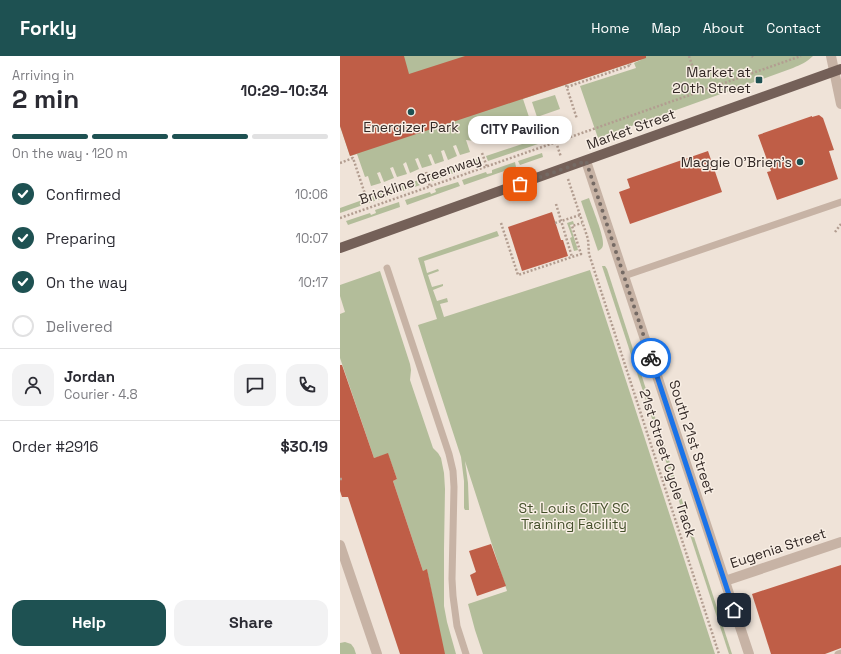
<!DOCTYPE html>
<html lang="en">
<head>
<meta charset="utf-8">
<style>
  body { margin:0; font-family:"Space Grotesk",sans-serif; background:#f2f2f3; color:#2b2b33; height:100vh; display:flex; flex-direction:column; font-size:15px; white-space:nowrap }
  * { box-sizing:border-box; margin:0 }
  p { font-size:13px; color:#7c7c81 }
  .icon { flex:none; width:22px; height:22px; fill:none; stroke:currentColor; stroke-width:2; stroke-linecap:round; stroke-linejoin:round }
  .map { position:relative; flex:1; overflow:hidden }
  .details { display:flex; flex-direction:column; background:#fff; width:340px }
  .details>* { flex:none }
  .pin { position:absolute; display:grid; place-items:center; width:34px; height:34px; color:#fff; margin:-17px; border-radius:8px; box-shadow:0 2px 6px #0006 }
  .courier { position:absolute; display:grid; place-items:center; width:40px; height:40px; margin:-20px; border:3px solid #1a73e8; border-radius:50%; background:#fff; color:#222; box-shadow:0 1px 5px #0007 }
  .bubble { position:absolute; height:28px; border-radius:12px; background:#fff; box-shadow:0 2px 6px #0003; font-size:13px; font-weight:700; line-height:28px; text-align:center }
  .overview em { font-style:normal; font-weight:700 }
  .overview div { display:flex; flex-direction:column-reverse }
  .overview { display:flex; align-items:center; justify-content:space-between; height:68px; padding:0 12px }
  h1 { font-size:26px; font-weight:700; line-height:30px }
  .bar { display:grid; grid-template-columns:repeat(4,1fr); gap:6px 4px; align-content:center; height:48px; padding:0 12px }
  .bar i { height:5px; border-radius:3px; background:#e1e1e2 }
  .bar .current { background:#1e5152 }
  .bar p { grid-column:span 4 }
  .line { display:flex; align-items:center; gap:10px; padding:0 12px; border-top:1px solid #e1e1e2 }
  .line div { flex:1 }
  .round { display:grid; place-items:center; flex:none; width:42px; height:42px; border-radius:12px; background:#f2f2f3 }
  ol { padding:0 12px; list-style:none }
  li { display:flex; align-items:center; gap:12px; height:44px }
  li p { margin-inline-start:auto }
  li .icon { padding:4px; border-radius:50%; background:#1e5152; color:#fff; stroke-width:4 }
  li:last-child { color:#7c7c81 }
  li i { width:22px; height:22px; border:2px solid #e1e1e2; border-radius:50% }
  .action { display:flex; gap:8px; margin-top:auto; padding:8px 12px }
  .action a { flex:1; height:46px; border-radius:12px; background:#1e5152; color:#fff; font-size:16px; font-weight:700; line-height:46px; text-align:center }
  .action a+a { background:#f2f2f3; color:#2b2b33 }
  header { display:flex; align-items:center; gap:24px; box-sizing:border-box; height:56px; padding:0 20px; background:#1e5152; color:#fff }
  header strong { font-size:19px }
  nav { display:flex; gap:22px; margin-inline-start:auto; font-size:14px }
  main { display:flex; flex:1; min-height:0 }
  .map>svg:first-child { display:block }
  .green { fill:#b3bd9a }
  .building { fill:#bf5e47 }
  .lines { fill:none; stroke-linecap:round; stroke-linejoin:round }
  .path { stroke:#b29d90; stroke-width:2.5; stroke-dasharray:2 2; stroke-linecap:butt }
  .service { stroke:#c7b3a5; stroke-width:7 }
  .minor { stroke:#c7b3a5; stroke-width:10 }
  .tertiary { stroke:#c7b3a5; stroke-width:10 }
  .primary { stroke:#746058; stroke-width:10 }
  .done { stroke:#756a64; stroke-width:4; stroke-dasharray:0 7.2 }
  .route { stroke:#1a73e8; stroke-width:5 }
  .poi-dot { fill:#1e5152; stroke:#f8eee4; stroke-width:1.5 }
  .labels { text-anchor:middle; stroke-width:3; stroke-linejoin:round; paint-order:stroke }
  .poi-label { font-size:14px; fill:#332926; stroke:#f8eee4; text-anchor:end }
  .street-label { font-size:14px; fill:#332926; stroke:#f8eee4 }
  .park-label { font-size:14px; fill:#44502b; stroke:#f8eee4 }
</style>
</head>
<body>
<header>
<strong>Forkly</strong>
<nav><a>Home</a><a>Map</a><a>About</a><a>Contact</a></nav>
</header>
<main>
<section class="details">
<div class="overview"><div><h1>2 min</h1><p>Arriving in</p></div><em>10:29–10:34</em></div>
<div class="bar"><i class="current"></i><i class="current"></i><i class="current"></i><i></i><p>On the way · 120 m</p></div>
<ol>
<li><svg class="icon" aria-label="check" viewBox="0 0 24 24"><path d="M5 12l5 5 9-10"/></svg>Confirmed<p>10:06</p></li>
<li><svg class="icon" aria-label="check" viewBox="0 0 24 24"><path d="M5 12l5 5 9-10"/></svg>Preparing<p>10:07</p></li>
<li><svg class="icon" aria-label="check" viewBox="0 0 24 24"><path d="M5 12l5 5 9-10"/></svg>On the way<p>10:17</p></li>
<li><i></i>Delivered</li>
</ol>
<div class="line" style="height:72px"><a class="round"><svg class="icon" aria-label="person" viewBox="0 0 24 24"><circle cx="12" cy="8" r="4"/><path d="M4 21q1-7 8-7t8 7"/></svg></a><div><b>Jordan</b><p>Courier · 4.8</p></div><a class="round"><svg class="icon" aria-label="chat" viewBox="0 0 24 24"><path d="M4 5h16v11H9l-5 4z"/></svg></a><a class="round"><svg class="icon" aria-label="phone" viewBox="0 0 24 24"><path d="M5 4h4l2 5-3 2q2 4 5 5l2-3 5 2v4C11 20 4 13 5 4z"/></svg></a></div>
<div class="line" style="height:52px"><div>Order #2916</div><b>$30.19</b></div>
<div class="action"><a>Help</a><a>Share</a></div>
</section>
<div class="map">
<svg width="501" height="598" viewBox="0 0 501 598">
  <rect width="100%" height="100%" fill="#efe3d8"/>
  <g class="green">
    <path d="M0,0H473C467,6 460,9 453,12L258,82L240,30L296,12L294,7L303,3L183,43L190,64L187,65L190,75L181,78L177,66C166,80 143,87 126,84L130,96L120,99L116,89L113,90L117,100L108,104L104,94L101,95L104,105L95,108L91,98L88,99L92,109L82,112L78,102L75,103L79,113L70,117L66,106L63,108L67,118L57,121L53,111L50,112L54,122L44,126L40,116L37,117L41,127L31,130L28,120L25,121L17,98L10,100L0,70Z"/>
    <polygon points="215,39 220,53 197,61 192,46"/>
    <polygon points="197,83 198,88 148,105 146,100"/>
    <polygon points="202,97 203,101 180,109 178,105"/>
    <polygon points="140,102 142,107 92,125 90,120"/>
    <polygon points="175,106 176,111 124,129 122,124 146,116 147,118 152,117 152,114"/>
    <polygon points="84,122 86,127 0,157 0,152"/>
    <polygon points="118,126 120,130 67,149 65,144 90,136 91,138 96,136 95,133"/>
    <path d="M249,142C252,151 264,180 263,188C263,192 261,193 258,195L241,145Z"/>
    <polygon points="59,146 60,151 8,169 6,165 30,157 31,159 36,157 35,154"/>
    <polygon points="233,165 234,168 230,169 238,194 234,195 230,182 232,181 227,167"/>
    <polygon points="157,175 159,180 84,205 87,217 98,213 99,215 88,219 92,231 103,228 103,230 93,234 97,245 107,242 108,246 100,248 104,261 250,214 375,598 143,598 135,574 128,548 167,535 125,405 128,427 129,454 125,454 124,452 124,425 121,401 78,269 97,263 78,202"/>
    <polygon points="262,210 265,210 267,213 392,598 389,598"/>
    <polygon points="40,215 70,308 71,314 70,324 93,392 98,397 101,402 104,417 105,433 104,493 104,550 107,566 116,598 104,598 87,514 83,515 53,425 57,423 48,398 34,402 0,302 0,258 5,256 0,240 0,229"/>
    <polygon points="5,586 11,588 14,592 16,598 0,598 0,587"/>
  </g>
  <g class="building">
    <polygon points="0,0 64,0 69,18 125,0 306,0 306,2 10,100 0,70"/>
    <polygon points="479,59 483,62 494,94 489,95 498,123 437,144 427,116 431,115 418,79 472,60 472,61"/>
    <polygon points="368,95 382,136 290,168 279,136 290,132 287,123"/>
    <polygon points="212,156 221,184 223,184 228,200 182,215 168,171"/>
    <polygon points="0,309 2,309 34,402 48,397 57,423 53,425 83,515 87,513 105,598 60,598 8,441 2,441 0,435"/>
    <polygon points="151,488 166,530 137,540 130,519 136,516 129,495"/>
    <polygon points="501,509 501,592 485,598 431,598 412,538"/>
  </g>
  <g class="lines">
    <g class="path">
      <polyline points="349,0 356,21"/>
      <polyline points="412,0 413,1"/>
      <polyline points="226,29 237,63"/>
      <polyline points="227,31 291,9 290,8"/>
      <polyline points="216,86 221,101"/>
      <polyline points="142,97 147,111"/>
      <polyline points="0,107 13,102 25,138"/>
      <polyline points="86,116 90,131"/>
      <polyline points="228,123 248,183 249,198 379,598"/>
      <polyline points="216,148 232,201"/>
      <polyline points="0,162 461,0"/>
      <polyline points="161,167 178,219 241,198 232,170 242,167"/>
      <polyline points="215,167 240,159"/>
      <polyline points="495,176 501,168"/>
      <polyline points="0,423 2,423"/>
    </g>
    <g class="service">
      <polyline points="47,212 109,398 113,415 114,431 112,523 113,540 117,570 126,598"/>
      <polyline points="284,220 501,146"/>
      <polyline points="498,598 501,597"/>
    </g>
    <g class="minor">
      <polyline points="491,0 501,48"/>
      <polyline points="246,105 409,598"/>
      <polyline points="385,525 501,486"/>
    </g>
    <polyline class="tertiary" points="0,489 37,598"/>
    <polyline class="primary" points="0,192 501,13"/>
  </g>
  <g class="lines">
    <polyline class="done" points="180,128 246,105 311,302"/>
    <polyline class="route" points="311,302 394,554"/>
  </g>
  <g class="poi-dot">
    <rect x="415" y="20" width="8" height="8" rx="2"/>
    <circle cx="71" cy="56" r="4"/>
    <circle cx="460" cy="106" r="4"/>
  </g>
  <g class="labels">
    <g class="poi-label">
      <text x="411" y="21">Market at<tspan x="411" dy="16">20th Street</tspan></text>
      <text x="71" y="76" text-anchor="middle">Energizer Park</text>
      <text x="452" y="111">Maggie O'Brien's</text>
    </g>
    <g class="street-label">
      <text transform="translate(291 73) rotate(-20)" y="5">Market Street</text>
      <text transform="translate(80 123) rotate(-19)" y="5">Brickline Greenway</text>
      <text transform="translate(352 381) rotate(72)" y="5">South 21st Street</text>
      <text transform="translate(328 407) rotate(72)" y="5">21st Street Cycle Track</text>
      <text transform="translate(438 492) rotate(-18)" y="5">Eugenia Street</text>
    </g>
    <g class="park-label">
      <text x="234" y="457">St. Louis CITY SC<tspan x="234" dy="16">Training Facility</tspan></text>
    </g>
  </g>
</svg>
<div class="pin" style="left:180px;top:128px;background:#ea580c"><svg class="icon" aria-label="bag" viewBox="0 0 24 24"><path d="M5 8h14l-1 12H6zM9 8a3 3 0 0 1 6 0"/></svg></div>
<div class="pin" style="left:394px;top:554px;background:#1f2937"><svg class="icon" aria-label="home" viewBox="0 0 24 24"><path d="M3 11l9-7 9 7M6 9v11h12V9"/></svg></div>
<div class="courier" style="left:311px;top:302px"><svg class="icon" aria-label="bike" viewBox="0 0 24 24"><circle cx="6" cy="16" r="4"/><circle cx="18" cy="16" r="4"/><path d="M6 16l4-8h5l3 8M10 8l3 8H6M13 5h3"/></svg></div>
<div class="bubble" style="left:128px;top:60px;width:104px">CITY Pavilion</div>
</div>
</main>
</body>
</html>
